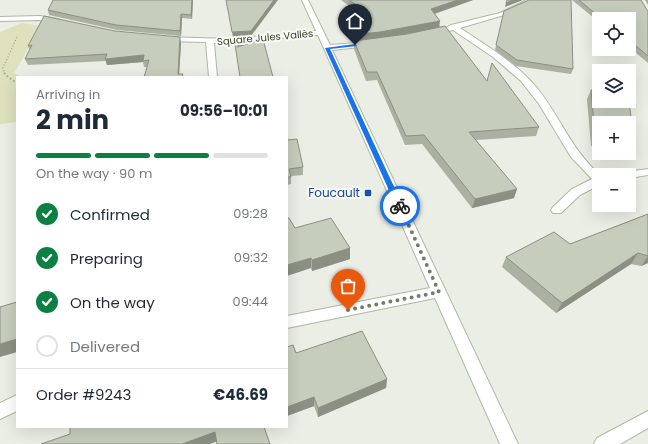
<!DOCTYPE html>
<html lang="en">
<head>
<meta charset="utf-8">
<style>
  body { margin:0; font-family:Poppins,sans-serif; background:#f6f6f7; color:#1f2937; height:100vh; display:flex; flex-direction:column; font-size:15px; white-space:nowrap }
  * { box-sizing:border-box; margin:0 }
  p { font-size:13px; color:#747a83 }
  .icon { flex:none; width:22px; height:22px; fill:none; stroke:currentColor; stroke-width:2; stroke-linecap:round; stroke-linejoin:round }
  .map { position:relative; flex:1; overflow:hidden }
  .sheet { position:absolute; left:16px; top:76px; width:272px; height:352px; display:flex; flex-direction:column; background:#fff; border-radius:0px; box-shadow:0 4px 16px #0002 }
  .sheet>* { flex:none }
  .controls { position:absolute; left:592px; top:12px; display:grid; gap:8px }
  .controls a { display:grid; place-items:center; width:44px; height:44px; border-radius:0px; background:#fff; box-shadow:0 4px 16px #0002; font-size:20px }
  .pin { position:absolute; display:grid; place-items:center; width:34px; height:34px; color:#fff; margin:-41px -17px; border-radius:50% 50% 50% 0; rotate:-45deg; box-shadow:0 0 4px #0007 }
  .pin .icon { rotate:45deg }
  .courier { position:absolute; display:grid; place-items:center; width:40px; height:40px; margin:-20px; border:3px solid #1a73e8; border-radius:50%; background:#fff; color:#222; box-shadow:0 1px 5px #0007 }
  .overview em { font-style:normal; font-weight:700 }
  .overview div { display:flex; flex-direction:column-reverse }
  .overview { display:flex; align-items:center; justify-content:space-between; height:68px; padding:0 20px }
  h1 { font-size:26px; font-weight:700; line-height:30px }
  .bar { display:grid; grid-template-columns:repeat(4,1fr); gap:6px 4px; align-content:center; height:48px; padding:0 20px }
  .bar i { height:5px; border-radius:3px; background:#e0e1e3 }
  .bar .selected { background:#0b8043 }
  .bar p { grid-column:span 4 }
  .line { display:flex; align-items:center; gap:10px; padding:0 20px; border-top:1px solid #e0e1e3 }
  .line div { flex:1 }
  ol { padding:0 20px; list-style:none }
  li { display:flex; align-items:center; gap:12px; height:44px }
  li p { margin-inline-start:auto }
  li .icon { padding:4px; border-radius:50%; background:#0b8043; color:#fff; stroke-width:4 }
  li:last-child { color:#747a83 }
  li i { width:22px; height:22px; border:2px solid #e0e1e3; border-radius:50% }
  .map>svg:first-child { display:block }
  .green { fill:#dee1bc }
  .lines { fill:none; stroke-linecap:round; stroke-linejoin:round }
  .minor-casing { stroke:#afb7a6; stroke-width:2 }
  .tertiary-casing { stroke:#afb7a6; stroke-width:2 }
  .path-far1 { stroke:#9cb482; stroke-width:1.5; stroke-dasharray:1 2; stroke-linecap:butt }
  .path { stroke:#9cb482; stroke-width:2; stroke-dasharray:1.5 2.5; stroke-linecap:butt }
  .minor { fill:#fff; fill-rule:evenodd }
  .tertiary { fill:#fff; fill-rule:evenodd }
  .wall { fill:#aab0a2 }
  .shaded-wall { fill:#8b9084 }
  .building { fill:#c6cdbc; stroke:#8b9084 }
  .route { fill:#1a73e8 }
  .done { stroke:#727e66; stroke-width:4; stroke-dasharray:0 7.2 }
  .transit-dot { fill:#1a4fb4; stroke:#f9faf5; stroke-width:1.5 }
  .labels { text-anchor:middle; stroke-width:4; stroke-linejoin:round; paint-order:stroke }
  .far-street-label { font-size:10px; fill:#314222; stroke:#f9faf5 }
  .transit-label { font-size:12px; fill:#164399; stroke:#f9faf5; text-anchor:end }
</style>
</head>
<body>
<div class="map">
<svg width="648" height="444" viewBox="0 0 648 444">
  <rect width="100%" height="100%" fill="#ebeee4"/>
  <polygon class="green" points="22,23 42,26 14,73 22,77 17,77 17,122 0,124 0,32"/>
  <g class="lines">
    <g class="minor-casing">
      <g id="minor">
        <polygon points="302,0 308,0 330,45 370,42 374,44 370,46 332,50 518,444 500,444 435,298 287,328 287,316 430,288 318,35 230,43 214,43 217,77 209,77 206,42 165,41 161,39 165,37 230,39 316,31"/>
        <path d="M527,0H535L504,15L460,28C487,46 516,63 537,88C561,118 570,148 600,175L599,185L580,195L561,213H553L551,210L553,207L572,189L592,179L571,157L539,104L521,81L493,57L453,30L448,31L444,29L451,25L500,13Z"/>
        <polygon points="40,16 58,19 61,21 58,23 40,20 0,21 0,17"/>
        <polygon points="648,169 648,175 629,178 629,175 622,175 627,172"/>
        <polygon points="17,395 17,411 0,419 0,403"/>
      </g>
    </g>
    <g class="tertiary-casing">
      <polygon id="tertiary" points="648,411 648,428 620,444 594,444 597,438"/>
    </g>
    <polyline class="path-far1" points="5,74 3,68 17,37"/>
    <polyline class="path" points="4,73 8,77 17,83"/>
    <use href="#minor" class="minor"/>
    <use href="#tertiary" class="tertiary"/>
  </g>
  <g class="wall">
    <polygon points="193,0 192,19 182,18 181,36 117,30 49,15 48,10"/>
    <polygon points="341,0 473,0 435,14 440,27 487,81 539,127 536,136 476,140 517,189 514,198 472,208 422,144 405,145 377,80 366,81 354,49 354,41 351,41 343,20 343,14 355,10"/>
    <polygon points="572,0 641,0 647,10 648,11 648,63 629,47 629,19 599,19 599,22"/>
    <polygon points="645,0 648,0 648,5"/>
    <polygon points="504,11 573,69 571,74 516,66 495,50"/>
    <polygon points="115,31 181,43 179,74 183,74 183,77 144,77 147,67 144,67 143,62 107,65 106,61 28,65 25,59 30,50 28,46"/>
    <polygon points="599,89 599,101 629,101 634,143 629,153 629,123 599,123 599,148 591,146 587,99 591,90"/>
    <polygon points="287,135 288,140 303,167 303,175 291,176 291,184 287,185"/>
    <polygon points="648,214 648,263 641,266 631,264 556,313 502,267 506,257 570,244"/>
    <polygon points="295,228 350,259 312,271"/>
    <polygon points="287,347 296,353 387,379 386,388 318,417 314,406 287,416"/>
  </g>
  <g class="shaded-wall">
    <polygon points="192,0 193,0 192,19 191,15"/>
    <polygon points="274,0 278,0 251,36 233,37 232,32"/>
    <polygon points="458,0 473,0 430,15 431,9"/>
    <polygon points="513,0 523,0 505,7 506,3"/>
    <polygon points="181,14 182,18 181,36 180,31"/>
    <polygon points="440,21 439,28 380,39 351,41 351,35"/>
    <polygon points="180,37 181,43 179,77 178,74"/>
    <polygon points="245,37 246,43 238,54 237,47"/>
    <polygon points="144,55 143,62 107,65 105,59"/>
    <polygon points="517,189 514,198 472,208 475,199"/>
    <polygon points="350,248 350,259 312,271 312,260"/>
    <polygon points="638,253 631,264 556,313 562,303"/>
    <polygon points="648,256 648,263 641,266"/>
    <polygon points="311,258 311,268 287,276 287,265"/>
    <polygon points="17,339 17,352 0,357 0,344"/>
    <polygon points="387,379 386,388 318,417 318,408"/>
    <polygon points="314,397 314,406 287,416 287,407"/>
    <polygon points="215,432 218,441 210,444 182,444"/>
  </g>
  <g class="building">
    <polygon points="53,0 192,0 191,15 181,14 180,31 116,25 48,10"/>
    <polygon points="226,0 274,0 251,31 232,32"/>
    <polygon points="349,0 458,0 431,9 440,21 380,32 351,35 343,14 362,9"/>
    <polygon points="507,0 513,0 506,3"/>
    <polygon points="529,0 571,0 573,69 517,60 496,45 504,11"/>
    <polygon points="579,0 641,0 647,10 648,11 648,56 629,40 629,19 602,19"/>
    <polygon points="44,16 115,31 180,37 178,74 183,74 182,77 144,77 149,60 143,61 144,55 105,59 107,54 25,59 32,45 28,46"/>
    <polygon points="445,26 487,81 492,63 539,127 469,132 517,189 475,199 424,135 406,136 377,72 367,72 354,41 407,34"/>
    <polygon points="245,37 237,47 263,39 273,77 240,77 234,38"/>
    <polygon points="599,89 599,101 629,101 634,143 629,142 629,123 599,123 599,137 595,136 591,90"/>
    <polygon points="287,135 288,140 297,139 303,167 289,169 291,177 287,177"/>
    <polygon points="648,214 648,256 638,253 562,303 506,257 554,232 570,244"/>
    <polygon points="287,218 289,218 295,228 331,218 350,248 312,260 311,258 287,265"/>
    <polygon points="17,302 17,339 0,344 0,307"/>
    <polygon points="362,331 387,379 318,408 314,397 287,407 287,347 293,345 296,353"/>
    <polygon points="70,427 264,427 270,444 217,444 215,432 182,444 41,444 70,434"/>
  </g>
  <polygon class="route" points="355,44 357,46 330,49 403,206 400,208 396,206 325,48"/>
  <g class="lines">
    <polyline class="done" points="348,310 439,292 400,206"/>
  </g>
  <rect class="transit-dot" x="364" y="189" width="8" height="8" rx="2"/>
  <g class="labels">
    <g class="far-street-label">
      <text transform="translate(265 37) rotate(-5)" y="4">Square Jules Vallès</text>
    </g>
    <g class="transit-label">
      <text x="360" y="197">Foucault</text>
    </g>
  </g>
</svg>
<div class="controls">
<a><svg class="icon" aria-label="locate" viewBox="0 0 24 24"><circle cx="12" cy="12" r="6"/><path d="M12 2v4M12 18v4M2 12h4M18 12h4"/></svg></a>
<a><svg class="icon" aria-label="layers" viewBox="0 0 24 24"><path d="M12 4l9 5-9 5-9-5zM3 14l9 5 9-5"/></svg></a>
<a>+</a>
<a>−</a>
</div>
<div class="pin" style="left:348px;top:310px;background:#ea580c"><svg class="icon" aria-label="bag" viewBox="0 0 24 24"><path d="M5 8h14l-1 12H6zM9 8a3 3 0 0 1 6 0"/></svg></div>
<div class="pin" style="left:355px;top:45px;background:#1f2937"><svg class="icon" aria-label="home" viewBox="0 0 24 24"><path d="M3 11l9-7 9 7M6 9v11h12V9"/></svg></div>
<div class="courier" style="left:400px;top:206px"><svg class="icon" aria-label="bike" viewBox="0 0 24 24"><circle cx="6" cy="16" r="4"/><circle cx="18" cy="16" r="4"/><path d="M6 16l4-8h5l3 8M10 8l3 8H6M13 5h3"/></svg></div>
<section class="sheet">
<div class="overview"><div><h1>2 min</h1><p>Arriving in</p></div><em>09:56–10:01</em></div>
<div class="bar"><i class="selected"></i><i class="selected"></i><i class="selected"></i><i></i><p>On the way · 90 m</p></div>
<ol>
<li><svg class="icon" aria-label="check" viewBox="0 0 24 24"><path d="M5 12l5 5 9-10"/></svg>Confirmed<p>09:28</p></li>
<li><svg class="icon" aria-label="check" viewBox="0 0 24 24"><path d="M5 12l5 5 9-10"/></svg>Preparing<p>09:32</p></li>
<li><svg class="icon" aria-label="check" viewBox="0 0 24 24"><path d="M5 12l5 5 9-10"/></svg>On the way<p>09:44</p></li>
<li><i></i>Delivered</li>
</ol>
<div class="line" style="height:52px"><div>Order #9243</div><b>€46.69</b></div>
</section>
</div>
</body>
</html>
